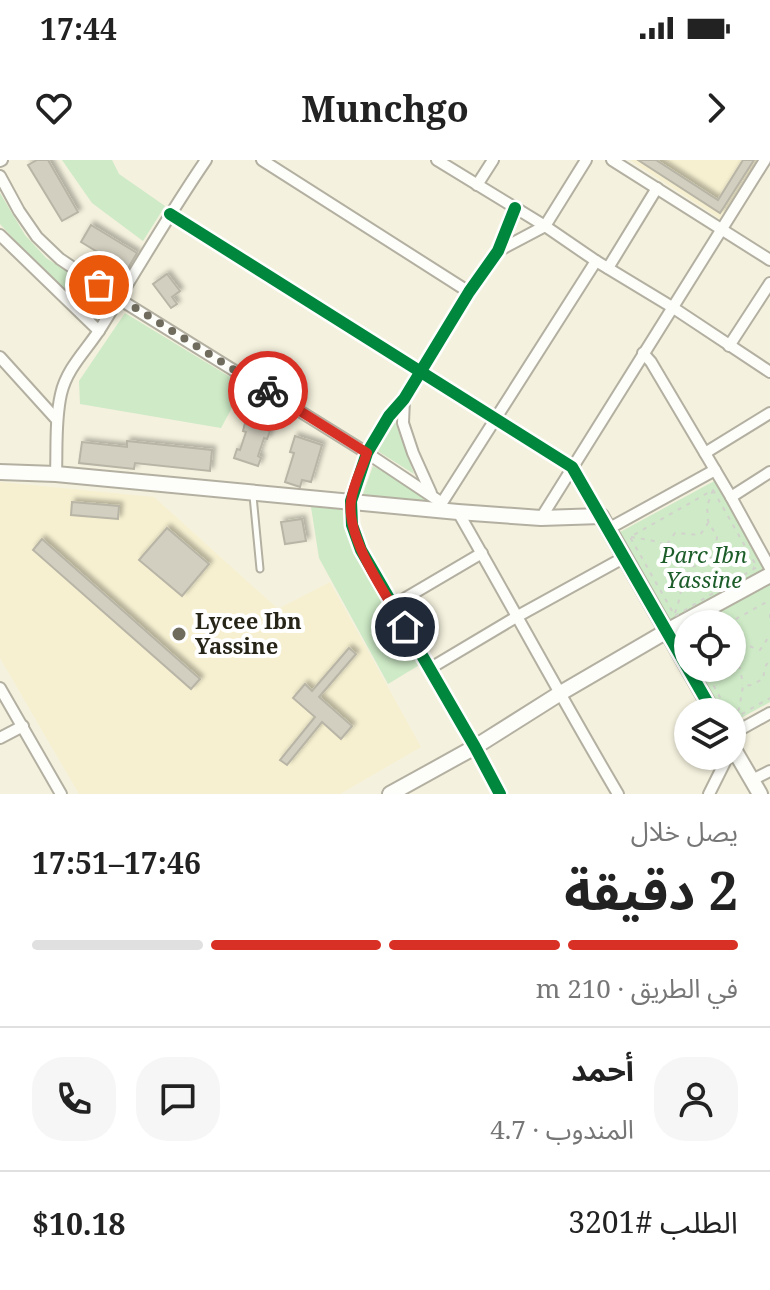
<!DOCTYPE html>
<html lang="ar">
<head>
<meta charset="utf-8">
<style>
  body { margin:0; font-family:"Noto Serif","Noto Sans Arabic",serif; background:#f6f6f6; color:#222; direction:rtl; height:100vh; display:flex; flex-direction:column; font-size:30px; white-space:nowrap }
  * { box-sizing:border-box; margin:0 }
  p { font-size:26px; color:#767676 }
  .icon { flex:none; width:44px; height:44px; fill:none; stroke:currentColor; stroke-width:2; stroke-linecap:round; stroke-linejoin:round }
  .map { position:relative; height:634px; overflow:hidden; direction:ltr }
  .details { display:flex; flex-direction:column; background:#fff; flex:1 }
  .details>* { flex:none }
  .controls { position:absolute; left:674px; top:450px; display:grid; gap:16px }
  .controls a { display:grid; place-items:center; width:72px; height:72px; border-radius:50%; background:#fff; box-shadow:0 2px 6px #0004; font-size:40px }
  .pin { position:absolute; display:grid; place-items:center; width:68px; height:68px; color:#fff; margin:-34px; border:4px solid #fff; border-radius:50%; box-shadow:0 2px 8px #0007 }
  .courier { position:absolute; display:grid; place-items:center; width:80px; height:80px; margin:-40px; border:6px solid #d93025; border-radius:50%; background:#fff; color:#222; box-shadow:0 2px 10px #0007 }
  .summary em { font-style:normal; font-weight:700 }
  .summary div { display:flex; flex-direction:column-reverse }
  .summary { display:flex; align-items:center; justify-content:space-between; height:136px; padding:0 32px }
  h1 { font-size:52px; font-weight:700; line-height:60px }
  .bar { display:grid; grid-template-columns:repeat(4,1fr); gap:12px 8px; align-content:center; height:96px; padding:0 32px }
  .bar i { height:10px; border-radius:6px; background:#e0e0e0 }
  .bar .on { background:#d93025 }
  .bar p { grid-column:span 4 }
  .line { display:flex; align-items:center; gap:20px; padding:0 32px; border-top:2px solid #e0e0e0 }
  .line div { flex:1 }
  .round { display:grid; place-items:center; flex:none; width:84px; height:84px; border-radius:32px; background:#f6f6f6 }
  .status { display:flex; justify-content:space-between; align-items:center; height:56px; padding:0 40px; background:#fff; direction:ltr }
  .status svg { height:22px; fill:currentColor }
  header { display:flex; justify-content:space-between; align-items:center; height:104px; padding:0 32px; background:#fff; font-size:36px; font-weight:700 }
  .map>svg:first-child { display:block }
  .built { fill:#f6f0d0 }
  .green { fill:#ceeac6 }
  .building { fill:#d2cfc0; stroke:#b8b5a6; stroke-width:2; filter:url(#shadow) }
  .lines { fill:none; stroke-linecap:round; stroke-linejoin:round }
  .lane-casing { stroke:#b3b0a1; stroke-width:9 }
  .street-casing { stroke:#b3b0a1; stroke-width:14 }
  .secondary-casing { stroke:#b3b0a1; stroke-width:18 }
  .path { stroke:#d2d2cc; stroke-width:2; stroke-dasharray:4 6; stroke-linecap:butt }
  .lane { stroke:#fdfdfa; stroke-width:5 }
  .street { stroke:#fdfdfa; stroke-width:10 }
  .secondary { stroke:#fdfdfa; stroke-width:14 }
  .cycleway-casing { stroke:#fff; stroke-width:17 }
  .cycleway { stroke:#00873e; stroke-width:12 }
  .done { stroke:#6f6c5d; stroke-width:8; stroke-dasharray:0 14.4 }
  .route { stroke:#d93025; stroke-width:10 }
  .poi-dot { fill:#6f6c5d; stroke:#fff; stroke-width:3 }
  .labels { text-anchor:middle; stroke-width:8; stroke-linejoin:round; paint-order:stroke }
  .park-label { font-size:22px; font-style:italic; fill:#1d5d2a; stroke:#fff }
  .poi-label { font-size:22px; font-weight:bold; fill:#272518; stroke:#fff; text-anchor:start }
</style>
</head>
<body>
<div class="status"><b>17:44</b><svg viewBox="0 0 49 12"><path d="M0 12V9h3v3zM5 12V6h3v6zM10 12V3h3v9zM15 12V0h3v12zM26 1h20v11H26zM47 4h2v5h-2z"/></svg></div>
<header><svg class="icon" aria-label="forward" viewBox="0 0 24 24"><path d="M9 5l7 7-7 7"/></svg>Munchgo<svg class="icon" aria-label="heart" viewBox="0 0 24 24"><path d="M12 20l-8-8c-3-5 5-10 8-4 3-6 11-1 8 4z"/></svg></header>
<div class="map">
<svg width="770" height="634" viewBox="0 0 770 634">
  <defs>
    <filter id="shadow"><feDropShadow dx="3.5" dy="-3.5" stdDeviation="2" flood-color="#0004"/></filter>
  </defs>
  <rect width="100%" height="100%" fill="#f4f1de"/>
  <g class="built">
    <polygon points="630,0 761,0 722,60"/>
    <polygon points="0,322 154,337 278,449 330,422 421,587 340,634 79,634 0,498"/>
  </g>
  <g class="green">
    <polygon points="62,0 112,0 119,14 165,46 143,81 92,43"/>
    <path d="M0,33L25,75L46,98L112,140L96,163C65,129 31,98 0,64Z"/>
    <polygon points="125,153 276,245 234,244 221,268 80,244 79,221"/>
    <polygon points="394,259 414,314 376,290"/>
    <polygon points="373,306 429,337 428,343 362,337"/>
    <polygon points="718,319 770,412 770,542 732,563 732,552 720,552 696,508 732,508 732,464 688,464 688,494 620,372"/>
    <polygon points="311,347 347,347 354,387 421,504 388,524 319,398"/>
  </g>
  <g class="building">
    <polygon points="37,0 48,0 78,52 62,61 28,5"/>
    <polygon points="638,0 656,0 718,40 743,0 754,0 720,53"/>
    <polygon points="91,65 137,93 127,110 81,82"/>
    <polygon points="167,114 180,131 172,137 177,144 171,148 153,124"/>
    <polygon points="245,263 270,271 267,279 264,278 258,296 261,298 258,306 234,298 237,289 240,290 246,272 243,271"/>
    <polygon points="295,276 322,285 311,322 302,320 300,327 285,322 294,293 290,292"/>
    <polygon points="127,281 212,290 210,311 135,303 134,309 79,303 82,282 127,287"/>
    <polygon points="72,342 119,346 118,359 71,355"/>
    <polygon points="302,359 306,381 285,384 281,362"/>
    <polygon points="167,368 209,404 182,436 139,400"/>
    <polygon points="42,379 200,519 191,529 33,390"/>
    <polygon points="349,488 356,494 319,537 352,566 341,579 322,562 287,605 280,600 315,557 293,538 305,524 312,531"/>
  </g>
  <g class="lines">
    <g class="lane-casing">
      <polyline id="lane" points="253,336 260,409"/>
    </g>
    <g class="street-casing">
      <g id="street">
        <polyline points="262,0 469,132"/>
        <polyline points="437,0 545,66 596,101 672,147 770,212"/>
        <polyline points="612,0 770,100"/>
        <polyline points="0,1 2,0"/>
        <polyline points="0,16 19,51 37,77 60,99 119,139 367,293 442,343"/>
        <polyline points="477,25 493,0"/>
        <polyline points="170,54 572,307 601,356"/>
        <polyline points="0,75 99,171"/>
        <polyline points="498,91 545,66 586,0"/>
        <polyline points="608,108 657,28"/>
        <polyline points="729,186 770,123"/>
        <polyline points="643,193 651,202 731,337 770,408"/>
        <polyline points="0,197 57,260"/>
        <polyline points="404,239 403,263 413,293 431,333"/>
        <polyline points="705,293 770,253"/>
        <path d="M56,314C57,288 55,260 61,234C67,207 88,189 102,166C136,111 169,54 206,0"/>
        <polyline points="731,337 770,312"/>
        <polyline points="438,349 596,101"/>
        <path d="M458,352C512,446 563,541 618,634"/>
        <polyline points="541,358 765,0"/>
        <polyline points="608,369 715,310"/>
        <polyline points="392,446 482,393"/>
        <polyline points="429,509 518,456 625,397"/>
        <polyline points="0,528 61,634"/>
        <polyline points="732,574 770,553"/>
        <polyline points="0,578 23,566"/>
        <polyline points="752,620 770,611"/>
        <polyline points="500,634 475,587 361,390 352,365 351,341 367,293 389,256 404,239 469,132 498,91 515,48"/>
        <polyline points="709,634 728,596"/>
      </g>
    </g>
    <g class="secondary-casing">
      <g id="secondary">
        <polyline points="0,312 56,314 458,352 541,358 601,356 713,552"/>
        <polyline points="732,586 760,634"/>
        <polyline points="390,634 475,587 559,534 667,471 770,415"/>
      </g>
    </g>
    <g class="path">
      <polygon points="713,330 757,407 675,456 630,377"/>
      <polyline points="713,330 707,346 708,361 717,377 715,392"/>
      <path d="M631,377C641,379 656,380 665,385C682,393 675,409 704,406L715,393L742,405L754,407"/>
      <polyline points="667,384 675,373 700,375 708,363"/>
      <polyline points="675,453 680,437 682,420 692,408"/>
      <polyline points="770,454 770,461"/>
      <polyline points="727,464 770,440"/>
      <polyline points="732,498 740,508 743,525"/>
      <polyline points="734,499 738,482 760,490 770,475"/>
      <polyline points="704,508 728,552"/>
      <polyline points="732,559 739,549 743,526 751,525 763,519 765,507 770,499"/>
      <polyline points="733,559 770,538"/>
    </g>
    <use href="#lane" class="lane"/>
    <use href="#street" class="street"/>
    <use href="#secondary" class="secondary"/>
    <g class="cycleway-casing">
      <g id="cycleway">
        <polyline points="170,54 572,307 713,552"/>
        <polyline points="500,634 475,587 361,390 352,365 351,341 367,293 389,256 404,239 469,132 498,91 515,48"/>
      </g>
    </g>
    <use href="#cycleway" class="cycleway"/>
  </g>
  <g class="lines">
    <polyline class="done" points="99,125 268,231"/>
    <path class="route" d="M268,231L367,293C362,308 353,325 351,341C346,379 386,434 405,467"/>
  </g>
  <circle class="poi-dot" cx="179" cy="474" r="8"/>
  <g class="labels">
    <g class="park-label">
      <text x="704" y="403">Parc Ibn<tspan x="704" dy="25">Yassine</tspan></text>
    </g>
    <g class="poi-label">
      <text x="195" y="469">Lycee Ibn<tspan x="195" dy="25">Yassine</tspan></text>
    </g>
  </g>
</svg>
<div class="controls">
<a><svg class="icon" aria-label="locate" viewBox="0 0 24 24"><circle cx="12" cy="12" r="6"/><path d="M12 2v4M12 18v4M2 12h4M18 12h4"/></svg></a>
<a><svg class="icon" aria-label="layers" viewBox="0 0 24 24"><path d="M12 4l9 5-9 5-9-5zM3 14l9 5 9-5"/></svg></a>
</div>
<div class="pin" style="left:99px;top:125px;background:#ea580c"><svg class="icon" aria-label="bag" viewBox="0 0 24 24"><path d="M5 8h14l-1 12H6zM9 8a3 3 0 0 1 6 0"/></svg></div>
<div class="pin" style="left:405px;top:467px;background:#1f2937"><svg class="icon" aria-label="home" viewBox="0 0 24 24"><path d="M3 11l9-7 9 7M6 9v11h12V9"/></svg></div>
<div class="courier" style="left:268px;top:231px"><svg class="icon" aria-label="bike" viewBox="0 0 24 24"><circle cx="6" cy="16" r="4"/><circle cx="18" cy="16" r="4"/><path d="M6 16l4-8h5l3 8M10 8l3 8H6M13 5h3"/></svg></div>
</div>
<section class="details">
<div class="summary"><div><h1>2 دقيقة</h1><p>يصل خلال</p></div><em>17:46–17:51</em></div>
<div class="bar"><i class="on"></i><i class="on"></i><i class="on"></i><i></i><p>في الطريق · 210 m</p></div>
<div class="line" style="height:144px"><a class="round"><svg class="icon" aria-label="person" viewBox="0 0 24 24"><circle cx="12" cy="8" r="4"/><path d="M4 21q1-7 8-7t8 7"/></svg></a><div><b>أحمد</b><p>المندوب · 4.7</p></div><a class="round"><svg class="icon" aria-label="chat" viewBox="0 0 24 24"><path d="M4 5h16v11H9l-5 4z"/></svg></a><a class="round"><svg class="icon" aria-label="phone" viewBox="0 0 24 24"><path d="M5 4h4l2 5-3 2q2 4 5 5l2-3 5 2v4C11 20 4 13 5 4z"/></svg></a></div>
<div class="line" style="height:104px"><div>الطلب #3201</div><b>$10.18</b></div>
</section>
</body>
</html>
